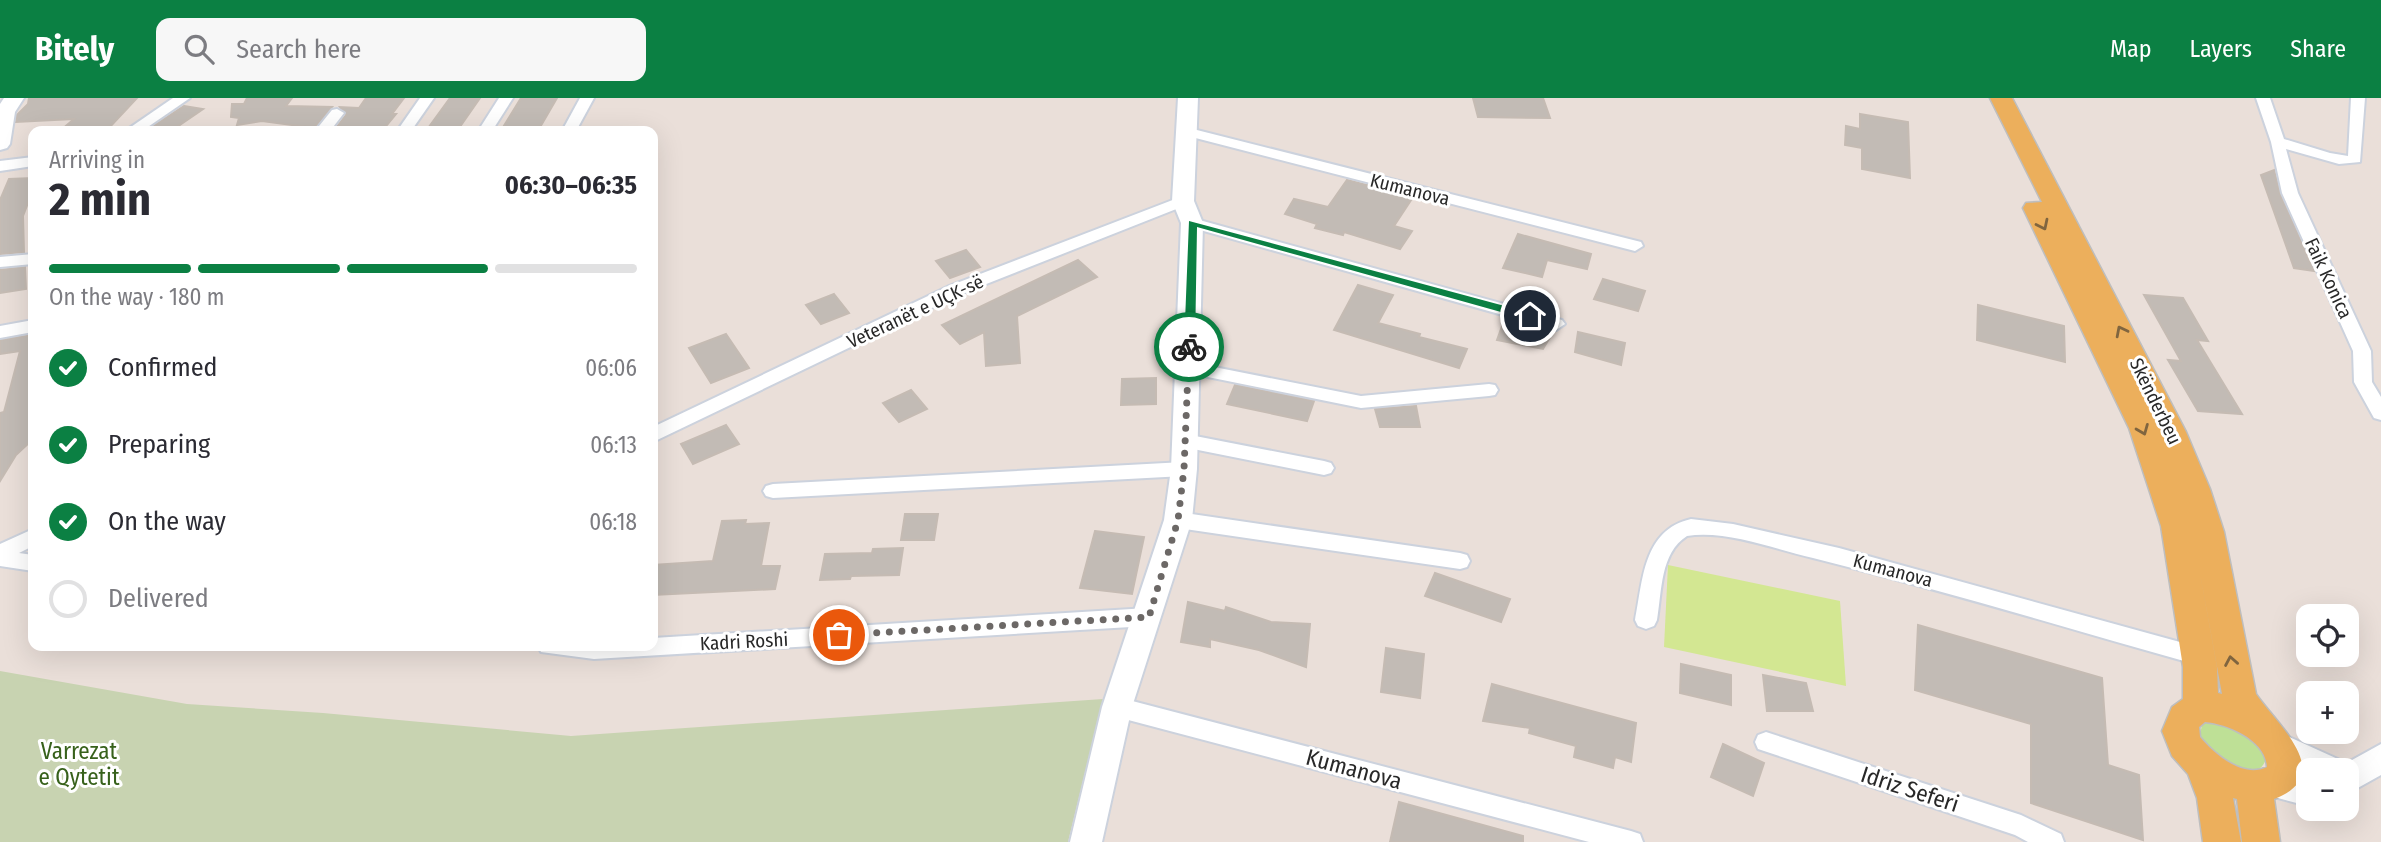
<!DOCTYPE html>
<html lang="en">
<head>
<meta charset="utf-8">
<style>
  body { margin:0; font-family:"Fira Sans Condensed",sans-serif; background:#f7f7f7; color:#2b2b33; height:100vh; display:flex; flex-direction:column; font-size:26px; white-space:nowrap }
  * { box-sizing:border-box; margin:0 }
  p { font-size:23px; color:#7c7c81 }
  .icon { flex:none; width:38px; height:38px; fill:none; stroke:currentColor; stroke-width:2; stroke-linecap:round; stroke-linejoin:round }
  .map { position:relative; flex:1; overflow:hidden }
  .drawer { position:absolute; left:28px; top:28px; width:630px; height:525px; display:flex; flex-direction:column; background:#fff; border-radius:14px; box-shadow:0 7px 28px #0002 }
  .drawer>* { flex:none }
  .tools { position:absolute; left:2296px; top:506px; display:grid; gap:14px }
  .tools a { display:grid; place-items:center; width:63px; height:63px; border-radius:14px; background:#fff; box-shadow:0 7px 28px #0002; font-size:35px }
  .pin { position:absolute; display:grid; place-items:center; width:60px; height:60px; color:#fff; margin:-30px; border:4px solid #fff; border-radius:50%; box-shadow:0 2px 7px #0007 }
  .courier { position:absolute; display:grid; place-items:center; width:70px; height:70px; margin:-35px; border:5px solid #0b8043; border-radius:50%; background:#fff; color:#222; box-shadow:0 2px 9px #0007 }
  .overview em { font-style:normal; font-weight:700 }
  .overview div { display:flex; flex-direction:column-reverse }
  .overview { display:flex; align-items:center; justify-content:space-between; height:119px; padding:0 21px }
  h1 { font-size:46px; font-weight:700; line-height:52px }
  .bar { display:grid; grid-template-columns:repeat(4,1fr); gap:10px 7px; align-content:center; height:84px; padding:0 21px }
  .bar i { height:9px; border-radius:5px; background:#e1e1e2 }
  .bar .active { background:#0b8043 }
  .bar p { grid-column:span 4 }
  ol { padding:0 21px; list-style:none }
  li { display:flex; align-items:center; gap:21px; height:77px }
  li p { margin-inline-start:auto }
  li .icon { padding:7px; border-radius:50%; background:#0b8043; color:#fff; stroke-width:4 }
  li:last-child { color:#7c7c81 }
  li i { width:38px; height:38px; border:4px solid #e1e1e2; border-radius:50% }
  header { display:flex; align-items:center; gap:42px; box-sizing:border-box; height:98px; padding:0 35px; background:#0b8043; color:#fff }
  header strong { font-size:33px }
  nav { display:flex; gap:38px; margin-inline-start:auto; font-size:24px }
  .search { width:490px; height:63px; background:#f7f7f7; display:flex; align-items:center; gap:18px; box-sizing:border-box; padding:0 24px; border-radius:14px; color:#7c7c81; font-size:26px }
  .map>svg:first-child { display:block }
  .green { fill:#bee096 }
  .cemetery { fill:#c8d3b1 }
  .pitch { fill:#d3e792 }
  .building { fill:#c2bbb5; stroke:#c5bbb3; stroke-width:2 }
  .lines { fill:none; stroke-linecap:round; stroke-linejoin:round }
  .street-casing { stroke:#ccd2dd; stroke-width:4 }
  .secondary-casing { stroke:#ccd2dd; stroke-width:4 }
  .primary-casing { stroke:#bebebe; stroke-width:3 }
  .street { fill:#fff; fill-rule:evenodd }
  .secondary { fill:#fff; fill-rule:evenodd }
  .primary { fill:#ecaf5c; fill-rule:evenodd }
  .oneway { stroke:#80653f }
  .route { fill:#0b8043 }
  .done { stroke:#6c6866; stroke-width:7; stroke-dasharray:0 12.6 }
  .labels { text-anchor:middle; stroke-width:6; stroke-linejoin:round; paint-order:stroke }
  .street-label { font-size:19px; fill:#282828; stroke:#fff }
  .near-park-label { font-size:23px; fill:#37611b; stroke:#fff }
  .near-street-label { font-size:23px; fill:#282828; stroke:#fff }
</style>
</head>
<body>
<header>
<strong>Bitely</strong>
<div class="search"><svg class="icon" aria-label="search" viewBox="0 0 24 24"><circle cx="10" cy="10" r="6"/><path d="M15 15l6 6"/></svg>Search here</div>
<nav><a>Map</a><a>Layers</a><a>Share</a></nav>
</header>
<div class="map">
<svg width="2381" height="744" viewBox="0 0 2381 744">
  <rect width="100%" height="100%" fill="#eadfd9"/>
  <path class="green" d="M2208,623L2248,634L2266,659C2264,676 2243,678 2229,670C2218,663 2209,650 2199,641L2202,627Z"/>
  <polygon class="cemetery" points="0,573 187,606 323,615 571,638 1103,601 1068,744 0,744"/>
  <polygon class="pitch" points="1668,467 1840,503 1846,588 1664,549"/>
  <g class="building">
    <polygon points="29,0 137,0 107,32 97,33 60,33 74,21 16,24 17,17 28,6"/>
    <polygon points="247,0 292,0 286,8 332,9 314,30 262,23 237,27 239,20 231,19 232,6 244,6"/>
    <polygon points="366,0 404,0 392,16 396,16 382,33 334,33 346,17 340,9 359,10"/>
    <polygon points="450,0 480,0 457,33 426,33"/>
    <polygon points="521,0 557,0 539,31 502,31"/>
    <polygon points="1473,0 1543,0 1550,20 1478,19"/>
    <polygon points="184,8 203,11 171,33 146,33"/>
    <polygon points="1860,16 1908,24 1910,80 1862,71 1862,50 1845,47 1846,28 1860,31"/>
    <polygon points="2274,72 2280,96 2314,173 2294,170 2261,77"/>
    <polygon points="33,80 33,92 23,118 24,154 0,156 0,102 9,81"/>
    <polygon points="1347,82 1413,99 1394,128 1412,133 1400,151 1344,134 1343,137 1315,130 1317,126 1285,116 1294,101 1328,109"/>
    <polygon points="1518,136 1591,156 1587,171 1547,162 1542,179 1503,170"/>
    <polygon points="966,152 980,169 950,180 936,163"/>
    <polygon points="1078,162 1097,179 1017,218 1020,265 986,268 984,234 960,246 942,227"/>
    <polygon points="25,169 26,191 0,195 0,172"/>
    <polygon points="1603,181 1645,193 1638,213 1594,201"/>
    <polygon points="1358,187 1393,197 1378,225 1420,236 1419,239 1467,251 1459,270 1334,232"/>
    <polygon points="834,196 849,215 821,226 806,207"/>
    <polygon points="2144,197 2183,200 2208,243 2197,242 2242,316 2198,313 2168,262 2181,263"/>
    <polygon points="1978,207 2064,228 2065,264 1977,242"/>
    <polygon points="1505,220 1553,234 1543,251 1497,242"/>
    <polygon points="1578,234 1625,245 1621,267 1575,254"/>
    <polygon points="726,236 749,270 711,285 689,250"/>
    <polygon points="33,237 33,341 16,357 0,383 0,315 4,314 20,253 0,256 0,242"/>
    <polygon points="1156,280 1156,306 1121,307 1122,281"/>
    <polygon points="1235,287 1314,303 1307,323 1227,306"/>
    <polygon points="911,292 927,311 899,324 883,305"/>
    <polygon points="1416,308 1420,329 1380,329 1375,311"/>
    <polygon points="726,327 739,346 693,366 681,346"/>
    <polygon points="905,416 938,416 934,442 901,442"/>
    <polygon points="746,422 745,426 769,425 761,468 780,468 775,491 653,497 653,467 713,463 722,423"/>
    <polygon points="1095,433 1144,439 1132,496 1080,490"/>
    <polygon points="903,450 899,477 851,478 850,481 820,482 825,456 872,455 873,451"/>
    <polygon points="1435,475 1510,501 1501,524 1425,498"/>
    <polygon points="1188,504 1225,513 1226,509 1271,524 1310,526 1306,569 1259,552 1210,541 1210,549 1181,544"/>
    <polygon points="1918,527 2102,580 2108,667 2139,677 2143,742 2031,705 2031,626 1915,592"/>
    <polygon points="1386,550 1424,556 1420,600 1381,594"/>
    <polygon points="1681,566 1731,577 1731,607 1680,595"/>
    <polygon points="1763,577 1806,585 1813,613 1767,613"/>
    <polygon points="1492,586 1636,625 1631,664 1615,659 1613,670 1574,659 1576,648 1529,635 1530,630 1483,623"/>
    <polygon points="1723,646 1764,665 1753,698 1711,679"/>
    <polygon points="1399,704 1523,738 1523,744 1390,744"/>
  </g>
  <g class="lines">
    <g class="street-casing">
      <g id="street">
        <polygon points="173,0 190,0 142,33 125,33"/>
        <polygon points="420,0 434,0 411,33 397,33"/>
        <polygon points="499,0 513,0 492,33 478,33"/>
        <polygon points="580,0 594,0 576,33 562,33"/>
        <polygon points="2256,0 2270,0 2284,41 2330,55 2348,58 2351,0 2365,0 2360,64 2339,66 2286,51 2298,95 2371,253 2372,284 2381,299 2381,322 2374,320 2354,284 2353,253 2282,95 2271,44"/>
        <polygon points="337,11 344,15 330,33 315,33 332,12"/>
        <polygon points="1185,29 1641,144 1643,148 1635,153 1180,36 1178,33"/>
        <polygon points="33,59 33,68 0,73 0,63"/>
        <polygon points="1183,98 1189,100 1191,103 1189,106 961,196 653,344 653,329 949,188"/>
        <polygon points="1192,120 1562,222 1565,226 1556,232 1186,128 1184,125"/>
        <polygon points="33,156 33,166 0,169 0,159"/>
        <polygon points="33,222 33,234 0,240 0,228"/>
        <polygon points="1189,264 1361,298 1489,286 1495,287 1498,292 1495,297 1489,298 1361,310 1183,274 1180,270 1183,266"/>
        <polygon points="1185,336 1324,363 1331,365 1334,370 1331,375 1324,377 1178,348 1176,343 1178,338"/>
        <polygon points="1184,364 1191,366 1194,371 1191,376 1184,378 773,400 766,398 763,393 766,388 773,386"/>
        <polygon points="1178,414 1460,455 1467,457 1470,463 1467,469 1460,471 1178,430 1171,427 1168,422 1171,417"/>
        <path d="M1691,421L1733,426L1839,450L2198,549L2206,552L2209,558L2206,564L2198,567C2070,531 1942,492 1813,460C1774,451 1727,432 1687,438C1660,455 1662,493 1657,522L1654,528L1646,531L1638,528L1635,522C1643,482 1643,432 1691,421Z"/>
        <polygon points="33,431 33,448 19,455 33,457 33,473 0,468 0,446"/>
        <polygon points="1148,510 1155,513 1159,519 1155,525 1148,528 594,561 541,554 538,548 653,548 653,540"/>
        <polygon points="1117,599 1631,733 1640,736 1643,744 1589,744 1117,619 1109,616 1106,609 1109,602"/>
        <polygon points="1766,634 2021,717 2061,736 2064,744 2028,744 2015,737 1758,651 1755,644 1758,637"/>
      </g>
    </g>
    <g class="secondary-casing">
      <g id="secondary">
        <polygon points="4,0 24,0 15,14 10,46 7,50 0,52 0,6"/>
        <polygon points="1178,0 1198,0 1194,103 1203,125 1197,371 1192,422 1132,609 1102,744 1070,744 1102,609 1164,422 1171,371 1181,125 1172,103"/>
        <polygon points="2278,634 2340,662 2343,667 2381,646 2381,677 2347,696 2347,672 2308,672 2308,677 2267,658 2262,648 2267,638"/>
        <polygon points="2274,672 2308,680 2308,708 2263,696 2258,686 2263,676"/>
      </g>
    </g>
    <g class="primary-casing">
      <path id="primary" d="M1990,0H2012L2186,334L2210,391L2224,434L2256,596C2277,627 2338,677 2274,701L2280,744H2242L2237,701L2233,700L2241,744H2203L2197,700L2188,676L2172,658L2162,633L2172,609L2183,601V569L2161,428L2129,330L2023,110L2026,105L2042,104ZM2196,453L2222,596L2218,595L2217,569ZM2205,624C2228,626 2266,642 2267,669C2243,681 2214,656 2200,639L2199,629Z"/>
    </g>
    <use href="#street" class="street"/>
    <use href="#secondary" class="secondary"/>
    <use href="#primary" class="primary"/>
  </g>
  <defs><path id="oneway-chevron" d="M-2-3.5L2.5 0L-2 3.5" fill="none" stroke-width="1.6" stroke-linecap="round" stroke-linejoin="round" transform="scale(1.75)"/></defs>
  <g class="oneway">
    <use href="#oneway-chevron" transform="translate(2043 127) rotate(64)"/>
    <use href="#oneway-chevron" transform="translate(2121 233) rotate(-117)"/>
    <use href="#oneway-chevron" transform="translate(2143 332) rotate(68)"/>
    <use href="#oneway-chevron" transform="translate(2231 563) rotate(-100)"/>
  </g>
  <polygon class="route" points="1189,123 1534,216 1535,218 1530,222 1197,129 1195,249 1189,252 1184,249"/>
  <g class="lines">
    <polyline class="done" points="839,537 1149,519 1178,422 1184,371 1189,249"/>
  </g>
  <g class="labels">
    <g class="street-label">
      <text transform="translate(1410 91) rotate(14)" y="7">Kumanova</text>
      <text transform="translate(2329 180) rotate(65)" y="7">Faik Konica</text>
      <text transform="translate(915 213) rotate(-25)" y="7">Veteranët e UÇK-së</text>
      <text transform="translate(2156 303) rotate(64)" y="7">Skënderbeu</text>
      <text transform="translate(1893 472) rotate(15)" y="7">Kumanova</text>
      <text transform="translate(744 543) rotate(-3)" y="7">Kadri Roshi</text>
    </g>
    <g class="near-park-label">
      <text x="79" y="661">Varrezat<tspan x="79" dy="26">e Qytetit</tspan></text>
    </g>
    <g class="near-street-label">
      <text transform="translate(1354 671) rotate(15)" y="8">Kumanova</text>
      <text transform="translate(1910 691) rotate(18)" y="8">Idriz Seferi</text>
    </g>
  </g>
</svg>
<div class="tools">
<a><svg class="icon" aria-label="locate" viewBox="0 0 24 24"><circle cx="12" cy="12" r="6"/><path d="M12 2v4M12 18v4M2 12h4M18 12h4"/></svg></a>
<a>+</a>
<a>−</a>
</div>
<div class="pin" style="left:839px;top:537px;background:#ea580c"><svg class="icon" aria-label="bag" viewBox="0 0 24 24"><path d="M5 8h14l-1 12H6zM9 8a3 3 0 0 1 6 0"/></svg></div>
<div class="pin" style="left:1530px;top:218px;background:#1f2937"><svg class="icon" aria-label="home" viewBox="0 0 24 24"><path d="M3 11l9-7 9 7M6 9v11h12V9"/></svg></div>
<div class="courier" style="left:1189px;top:249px"><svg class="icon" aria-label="bike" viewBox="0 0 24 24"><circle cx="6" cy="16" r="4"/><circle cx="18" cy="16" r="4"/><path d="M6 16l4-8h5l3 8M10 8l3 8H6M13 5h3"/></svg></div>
<section class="drawer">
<div class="overview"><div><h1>2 min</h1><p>Arriving in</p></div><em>06:30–06:35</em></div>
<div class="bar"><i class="active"></i><i class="active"></i><i class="active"></i><i></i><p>On the way · 180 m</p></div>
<ol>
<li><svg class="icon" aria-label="check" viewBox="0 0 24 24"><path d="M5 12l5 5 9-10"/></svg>Confirmed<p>06:06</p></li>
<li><svg class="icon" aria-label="check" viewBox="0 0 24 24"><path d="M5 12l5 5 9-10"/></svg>Preparing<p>06:13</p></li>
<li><svg class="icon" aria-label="check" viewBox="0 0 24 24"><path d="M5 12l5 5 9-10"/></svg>On the way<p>06:18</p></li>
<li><i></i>Delivered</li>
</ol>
</section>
</div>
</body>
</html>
